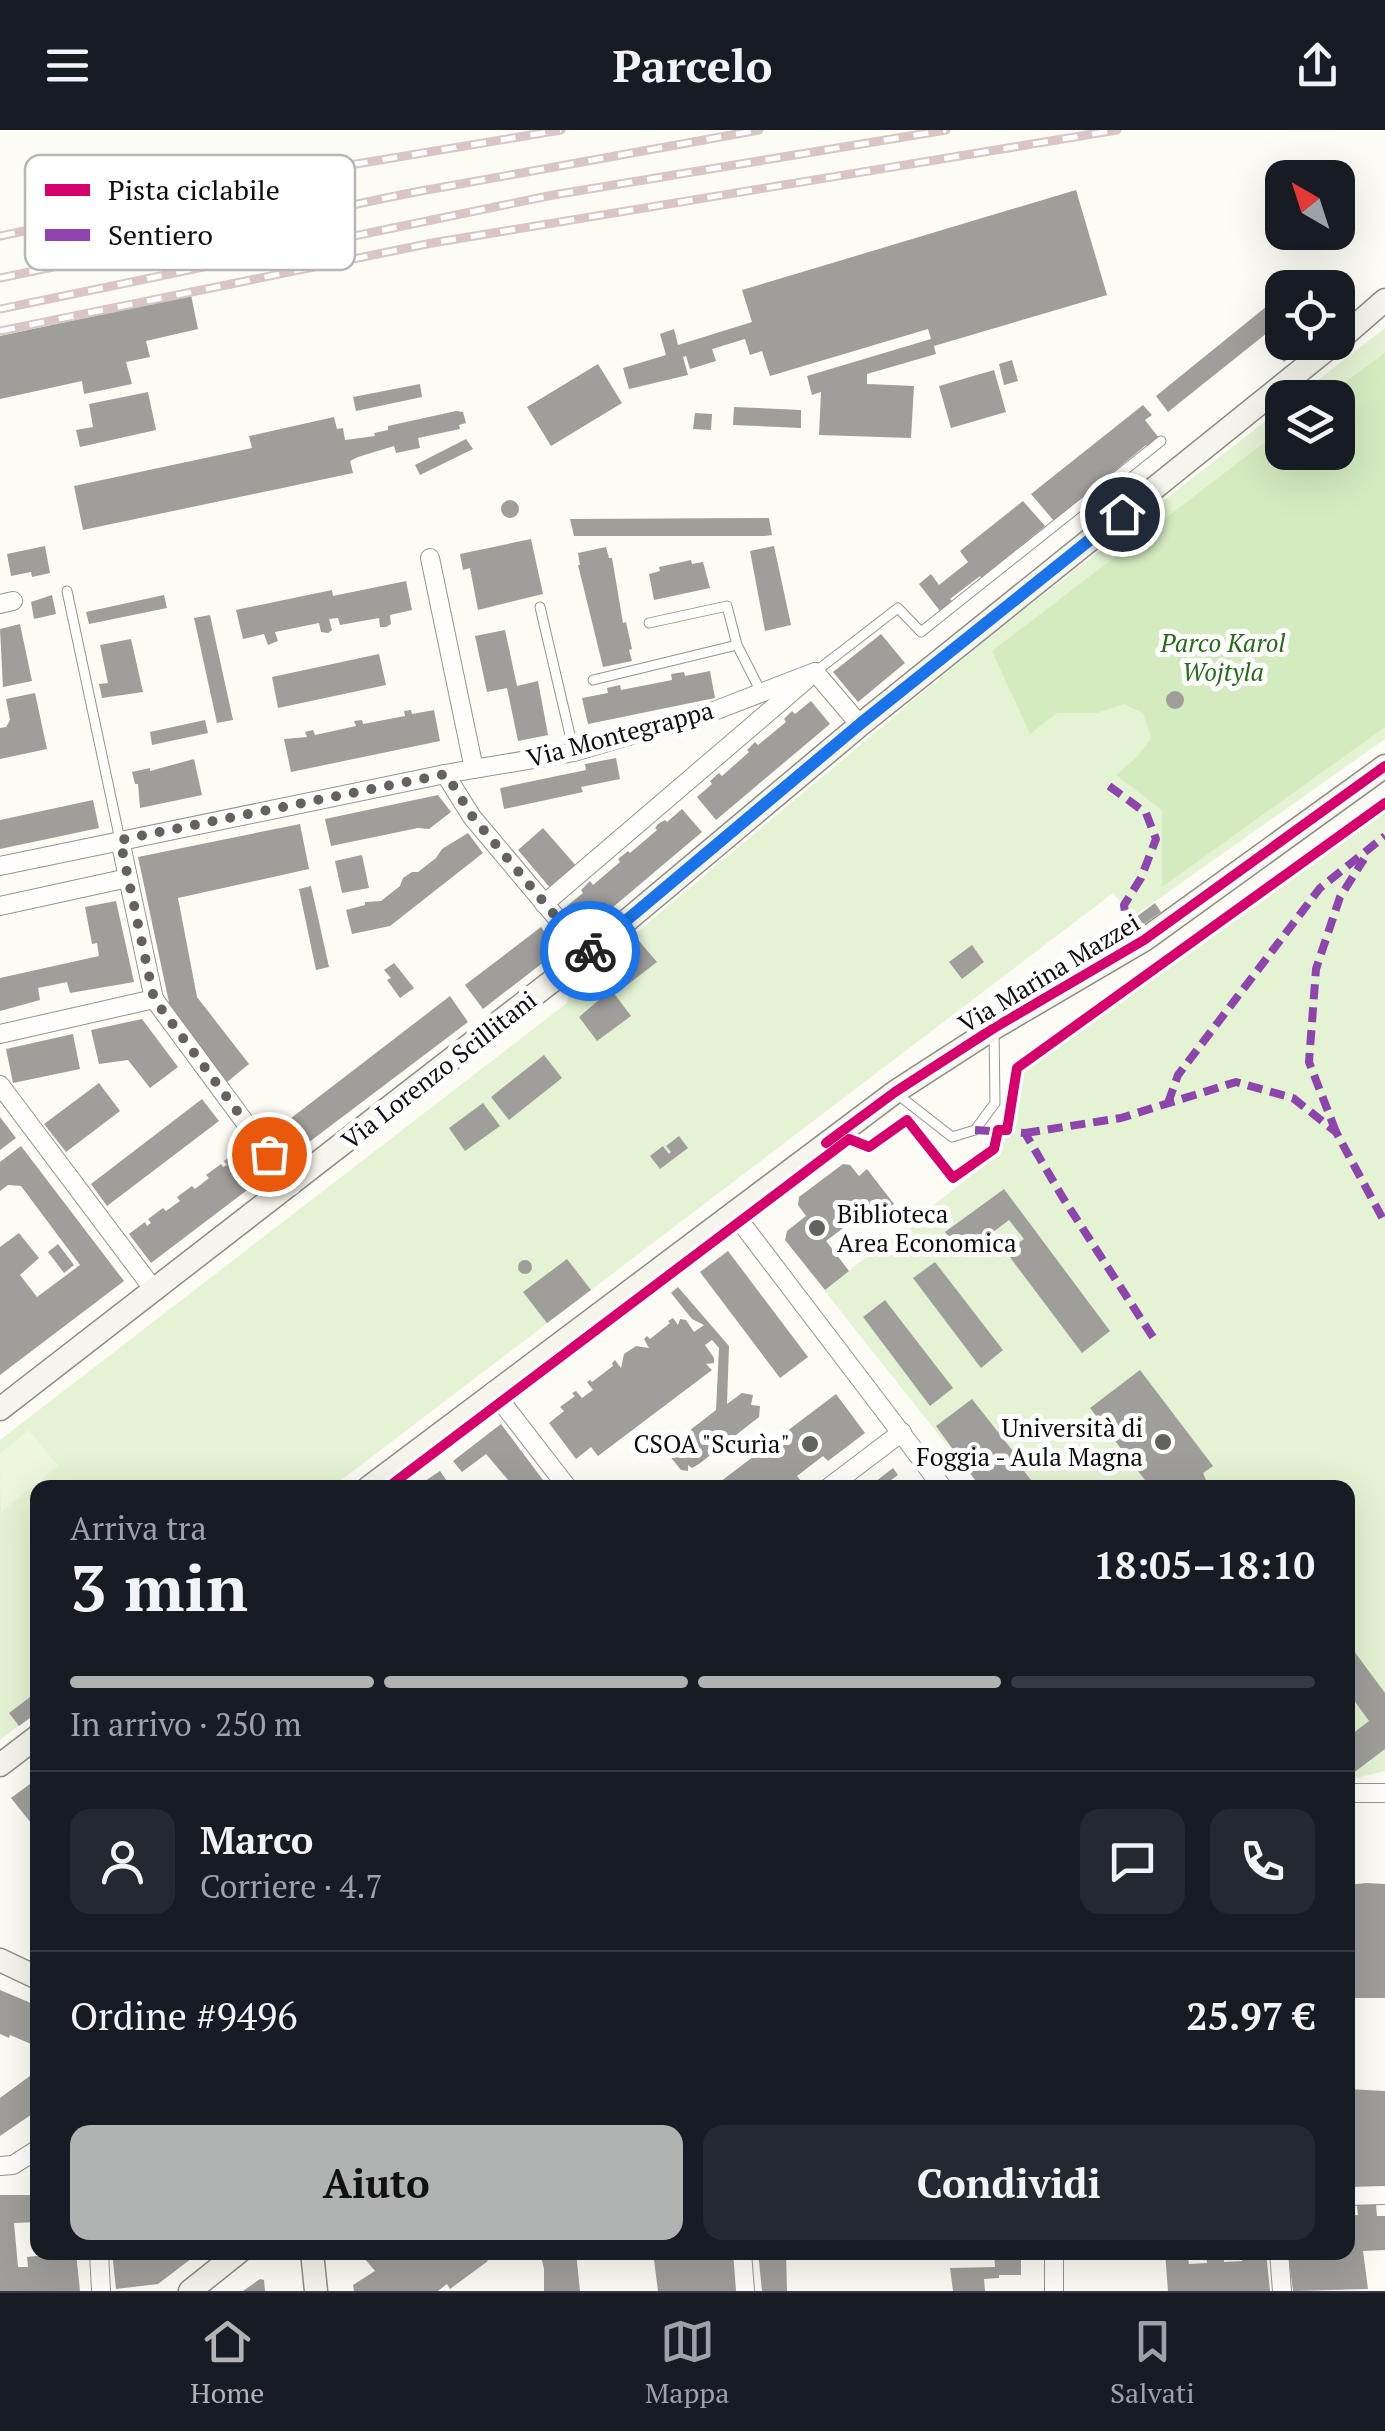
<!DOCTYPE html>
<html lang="it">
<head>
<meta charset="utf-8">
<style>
  body { margin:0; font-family:"PT Serif",serif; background:#242831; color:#f1f3f6; height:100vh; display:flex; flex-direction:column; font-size:38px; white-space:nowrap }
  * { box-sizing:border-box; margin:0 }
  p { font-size:32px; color:#9ea1a6 }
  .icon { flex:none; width:55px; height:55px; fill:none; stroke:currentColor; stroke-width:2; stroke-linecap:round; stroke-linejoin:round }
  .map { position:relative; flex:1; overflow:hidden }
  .drawer { position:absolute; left:30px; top:1350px; width:1325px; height:780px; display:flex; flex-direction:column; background:#171b24; border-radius:20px; box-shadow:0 10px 40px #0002 }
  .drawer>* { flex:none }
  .needle { width:65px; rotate:321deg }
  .tools { position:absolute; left:1265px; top:30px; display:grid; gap:20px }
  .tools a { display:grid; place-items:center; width:90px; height:90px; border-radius:20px; background:#171b24; box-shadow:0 10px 40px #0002; font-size:50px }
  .pin { position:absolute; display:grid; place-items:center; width:85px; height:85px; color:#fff; margin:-42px; border:5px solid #fff; border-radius:50%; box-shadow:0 2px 10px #0007 }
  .courier { position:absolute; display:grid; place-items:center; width:100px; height:100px; margin:-50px; border:8px solid #1a73e8; border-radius:50%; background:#fff; color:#222; box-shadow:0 2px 12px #0007 }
  .summary em { font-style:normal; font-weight:800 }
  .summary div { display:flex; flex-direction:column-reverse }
  .summary { display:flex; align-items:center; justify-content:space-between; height:170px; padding:0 40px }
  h1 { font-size:65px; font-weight:800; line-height:75px }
  .bar { display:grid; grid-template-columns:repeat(4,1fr); gap:15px 10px; align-content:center; height:120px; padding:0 40px }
  .bar i { height:12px; border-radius:8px; background:#363941 }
  .bar .on { background:#b1b2b2 }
  .bar p { grid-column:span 4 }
  .line { display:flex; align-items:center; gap:25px; padding:0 40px; border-top:2px solid #363941 }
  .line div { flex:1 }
  .round { display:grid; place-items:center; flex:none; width:105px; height:105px; border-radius:20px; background:#242831 }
  .cta { display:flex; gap:20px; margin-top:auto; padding:20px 40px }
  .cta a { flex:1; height:115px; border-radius:20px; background:#b1b2b2; color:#111; font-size:40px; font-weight:800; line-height:115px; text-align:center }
  .cta a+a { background:#242831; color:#f1f3f6 }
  header { display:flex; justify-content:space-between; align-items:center; height:130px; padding:0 40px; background:#171b24; font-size:45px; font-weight:800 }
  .tabs { display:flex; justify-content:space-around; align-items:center; height:140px; border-top:2px solid #363941; background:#171b24; font-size:28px; color:#9ea1a6 }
  .tabs a { display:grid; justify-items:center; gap:5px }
  .tabs .on { color:#b1b2b2 }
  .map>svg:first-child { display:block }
  .green { fill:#e4f3d3 }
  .forest { fill:#d4ebc0 }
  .pitch { fill:#eef7dd }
  .building { fill:#a09e9a }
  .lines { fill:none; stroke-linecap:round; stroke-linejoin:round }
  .lane-casing { stroke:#969592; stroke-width:11 }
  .street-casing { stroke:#969592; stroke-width:20 }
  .secondary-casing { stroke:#8c8c89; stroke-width:25 }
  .lane { stroke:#fffefd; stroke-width:9 }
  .street { stroke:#fffefd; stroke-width:18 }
  .secondary { stroke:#f5f5eb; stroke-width:22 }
  .rail-casing { stroke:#d9c5c4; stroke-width:9 }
  .rail { stroke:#fff; stroke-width:5; stroke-dasharray:15; stroke-linecap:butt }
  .quiet { stroke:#8e44ad; stroke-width:8; stroke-dasharray:15 8; stroke-linecap:butt }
  .cycleway-casing { stroke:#fff; stroke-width:16 }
  .cycleway { stroke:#d6006c; stroke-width:10 }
  .done { stroke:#62625f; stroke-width:10; stroke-dasharray:0 18 }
  .route { stroke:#1a73e8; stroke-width:12 }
  .poi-dot { fill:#62625f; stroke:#fff; stroke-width:4 }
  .labels { text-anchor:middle; stroke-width:10; stroke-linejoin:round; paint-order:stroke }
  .park-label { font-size:25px; font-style:italic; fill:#286b1b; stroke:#fff }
  .street-label { font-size:25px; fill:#0f0f0f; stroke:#fff }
  .poi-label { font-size:25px; fill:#0f0f0f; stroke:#fff; text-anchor:end }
  .key { fill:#fff; stroke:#b7b7b7; stroke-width:2.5 }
  .key-label { font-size:28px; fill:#0f0f0f }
</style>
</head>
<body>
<header><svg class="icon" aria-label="menu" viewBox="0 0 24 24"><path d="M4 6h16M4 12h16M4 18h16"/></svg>Parcelo<svg class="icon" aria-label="share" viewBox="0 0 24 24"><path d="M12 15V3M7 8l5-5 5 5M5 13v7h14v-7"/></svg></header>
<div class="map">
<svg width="1385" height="2161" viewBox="0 0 1385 2161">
  <rect width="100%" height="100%" fill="#fcfbf4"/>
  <g class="green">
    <polygon points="1385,198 1385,609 1133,787 1113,763 332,1357 38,1358 37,1581 0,1610 0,1310 567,873 569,859 982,513 1282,278 1282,322 1338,322 1338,268 1296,267"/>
    <polygon points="1385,671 1385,1641 1348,1650 1348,1358 980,1357 824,1160 1002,1022 1017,938"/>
  </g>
  <polygon class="forest" points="1385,223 1385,597 1162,757 1162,680 1116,645 1138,626 1151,608 1143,583 1124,574 1097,583 1057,583 1030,604 992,521 1282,299 1282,322 1338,322 1338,268 1324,267"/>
  <polygon class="pitch" points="29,1300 58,1336 1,1382 0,1323"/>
  <g class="building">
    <polygon points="1076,60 1107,165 934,216 936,224 867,244 867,254 914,256 911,308 819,305 821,262 812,265 807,246 931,209 928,199 770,246 762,221 750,225 745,209 712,219 716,231 690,239 686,226 683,227 688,245 629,259 623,238 666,225 660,204 674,199 678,215 752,192 742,160"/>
    <polygon points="1282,164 1282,191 1168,282 1156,266"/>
    <polygon points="191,165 198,199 146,211 150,227 126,232 132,254 84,264 82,251 0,269 0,206"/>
    <polygon points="1280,212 1308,212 1284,232 1273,219"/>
    <polygon points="1012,230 1018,251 1004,255 999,234"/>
    <polygon points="598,234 622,273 551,316 527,277"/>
    <polygon points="994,240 1006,282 951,298 939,256"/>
    <polygon points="420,254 422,267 356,281 353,267"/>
    <polygon points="148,262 156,300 80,317 76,300 93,297 89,274"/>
    <polygon points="1143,275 1152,285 1145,290 1159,308 1147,317 1146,315 1054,391 1031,364"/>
    <polygon points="734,277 801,280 801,298 733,295"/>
    <polygon points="456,281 463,282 466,293 459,295 460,299 418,308 420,318 396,323 394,316 358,327 350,331 353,343 83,400 74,356 252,318 249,306 334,287 337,299 343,298 345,310 375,306 374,303 388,300 388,296"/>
    <polygon points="695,283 712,284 711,300 693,299"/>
    <polygon points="466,309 473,319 420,345 415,335"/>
    <circle cx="510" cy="379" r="9"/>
    <polygon points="1023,371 1045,396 981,448 980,446 950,469 952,471 940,481 919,454 931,444 939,455 968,432 960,421"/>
    <polygon points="769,388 772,405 765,406 574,406 570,389"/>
    <polygon points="531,409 543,464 478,480 470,438 463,440 460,424"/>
    <polygon points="45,416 50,443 32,447 31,442 11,446 7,424"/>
    <polygon points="774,416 791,495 765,501 750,421"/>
    <polygon points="606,417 609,428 612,428 623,493 626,492 632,519 629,520 632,531 603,537 578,435 580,435 578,423"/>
    <polygon points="691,430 692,434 703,432 710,458 654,470 649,444 660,441 659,437"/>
    <polygon points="406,451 412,480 390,485 391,494 386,497 380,497 379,488 340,495 338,488 329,489 332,500 328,503 321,502 319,493 275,502 278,511 268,515 264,504 243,509 236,480 332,460 333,466"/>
    <polygon points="52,465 56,484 34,489 31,472"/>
    <polygon points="164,465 167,478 89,494 86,482"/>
    <polygon points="210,485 233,590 217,593 194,488"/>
    <polygon points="20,494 32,551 3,557 0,499"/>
    <polygon points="505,500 517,556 538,551 548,605 518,611 507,558 487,562 475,506"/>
    <polygon points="881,504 905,533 858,572 833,542"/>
    <polygon points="131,509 143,562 102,568 99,554 108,553 100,515"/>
    <polygon points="379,524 386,555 278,578 272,547"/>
    <polygon points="710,541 715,568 588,594 582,568 608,563 607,558 620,555 621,560 672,550 671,544 684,542 685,546"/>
    <circle cx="1175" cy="570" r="9"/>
    <polygon points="35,563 47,619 0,629 0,598 6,597 10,590 6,569"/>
    <polygon points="811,571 830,594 716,690 697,667 712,654 710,651 719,643 722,646 749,622 747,620 755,612 758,615 786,592 784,589 792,581 795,584"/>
    <polygon points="411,580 412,584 434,580 440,611 291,642 284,609 307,607 305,602 313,600 315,605 356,596 354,591 362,590 363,594 405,586 404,581"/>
    <polygon points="205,590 208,603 152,615 150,602"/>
    <polygon points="616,628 620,649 581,657 583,662 504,679 500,658 586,640 585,634"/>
    <polygon points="194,629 202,665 140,678 138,654 135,654 132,642 150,638 150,641"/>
    <polygon points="438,665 451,682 429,699 418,698 331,716 325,689"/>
    <polygon points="93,670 99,698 0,719 0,690"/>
    <polygon points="682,679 702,702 587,799 567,776 583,763 581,760 590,751 593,755 620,732 618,729 628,721 630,723 657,700 655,698 658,694 665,690 667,692"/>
    <polygon points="300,694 309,739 178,768 197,867 249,934 227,952 170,877 138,727"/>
    <polygon points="543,698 578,738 552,760 518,720"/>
    <polygon points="468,703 483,723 390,796 352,804 346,780 365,775 365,772 381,771 400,756 403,748 412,742 418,742 436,728 442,719"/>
    <polygon points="362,725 369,758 342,763 335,731"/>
    <polygon points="311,756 329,837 316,840 299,759"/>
    <polygon points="116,771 134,852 70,863 67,852 38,858 40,870 0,881 0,848 99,826 97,813 92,814 85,777"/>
    <polygon points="1155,773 1161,782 1138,798 1132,790"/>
    <polygon points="541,797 558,821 483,879 465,855"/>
    <polygon points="639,811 657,832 618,862 605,844 627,829 623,822"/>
    <polygon points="972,815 984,832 962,849 949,832"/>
    <polygon points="394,833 414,858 400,868 387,850 391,848 384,840"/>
    <polygon points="613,862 631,886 597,911 579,887 600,869"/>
    <polygon points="450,866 468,892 292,1025 273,1002"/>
    <polygon points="142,889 178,937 150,958 128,930 99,934 91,900"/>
    <polygon points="73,904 80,939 13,953 6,919"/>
    <polygon points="544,925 562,948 509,990 491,967"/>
    <polygon points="99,953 120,981 66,1022 44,994"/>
    <polygon points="202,969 219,991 107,1076 91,1054"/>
    <polygon points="483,973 500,996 465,1021 449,998"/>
    <polygon points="0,987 16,1008 0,1020"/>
    <polygon points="679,1006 688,1018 660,1039 650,1026 663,1016 669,1024 671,1022 666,1016"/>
    <polygon points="21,1016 124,1151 0,1245 0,1117 19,1103 39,1128 20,1145 37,1167 80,1135 21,1056 8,1055 0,1061 0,1032"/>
    <polygon points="240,1019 263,1048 151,1133 129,1104 145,1092 147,1096 151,1093 148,1089 163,1078 166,1081 180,1071 177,1067 192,1056 195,1059 209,1048 206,1045 221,1034 223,1037 227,1035 224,1031"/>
    <polygon points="843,1034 850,1035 859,1046 867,1039 894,1074 886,1080 879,1071 826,1111 849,1141 825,1160 785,1110 787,1101 806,1086 798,1075 799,1067"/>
    <polygon points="1004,1059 1110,1201 1082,1223 1006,1122 1024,1109 1009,1090 963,1125 945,1102"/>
    <polygon points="58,1114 74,1135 64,1143 48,1122"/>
    <polygon points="728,1121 808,1227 780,1248 700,1142"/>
    <polygon points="567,1129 591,1160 547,1193 523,1162"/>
    <circle cx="525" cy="1137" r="7"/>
    <polygon points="935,1132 1003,1220 981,1238 913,1148"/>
    <polygon points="678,1157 729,1216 727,1274 742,1263 753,1265 751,1275 760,1276 759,1287 699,1334 692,1338 688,1335 688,1341 681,1340 669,1325 670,1318 676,1319 673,1315 680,1308 716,1280 719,1218 712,1210 705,1215 714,1228 714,1233 706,1234 712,1240 598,1326 591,1317 576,1329 549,1293 564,1281 560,1277 575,1266 572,1263 576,1261 582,1268 593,1260 587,1252 590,1250 592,1252 613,1236 612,1233 615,1230 621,1238 624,1224 636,1216 649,1218 644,1209 647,1206 650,1209 670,1193 668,1191 673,1188 678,1195 680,1189 686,1190 694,1202 704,1195 692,1189 671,1163"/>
    <polygon points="885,1170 953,1258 930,1276 863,1187"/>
    <polygon points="1140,1240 1213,1336 1203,1343 1208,1355 1205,1358 1151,1358 1090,1278"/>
    <polygon points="836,1264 865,1303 828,1331 823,1326 797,1346 801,1351 793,1358 712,1358"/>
    <polygon points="972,1269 1024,1335 1021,1337 1037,1358 981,1358 957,1325 936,1296"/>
    <polygon points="501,1294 549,1358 515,1358 486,1324 462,1342 453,1331"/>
    <polygon points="893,1338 898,1345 887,1353 890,1358 867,1358"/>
    <polygon points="440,1341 452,1358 418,1358 428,1349"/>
    <polygon points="1348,1513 1385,1563 1385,1619 1348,1647 1348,1607 1369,1591 1348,1562"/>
    <polygon points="30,1567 38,1582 19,1596 9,1583"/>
    <polygon points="38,1648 38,1727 35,1728 31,1693 11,1668"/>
    <polygon points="1366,1753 1385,1754 1385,1868 1348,1868 1348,1755"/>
    <polygon points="0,1860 38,1876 38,1917 10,1905 9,1908 0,1904"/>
    <polygon points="38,1940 38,1980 0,2006 0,1968"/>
    <polygon points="1348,1959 1385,1961 1385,2060 1348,2061"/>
    <polygon points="0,2065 38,2065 38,2092 14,2093 18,2137 28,2137 27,2127 45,2125 45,2122 76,2122 80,2161 0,2161"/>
    <polygon points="1357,2075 1376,2075 1377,2086 1385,2086 1385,2120 1363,2121 1368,2159 1293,2161 1288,2122 1348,2122 1348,2085 1358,2085"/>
    <polygon points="112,2122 200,2122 158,2154 116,2159"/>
    <polygon points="370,2122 489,2122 484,2126 488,2131 450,2159 447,2154 438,2161 354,2161 353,2155 375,2141 363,2127"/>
    <polygon points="540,2122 576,2122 580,2161 544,2161 544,2139"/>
    <polygon points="653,2122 732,2122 736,2161 658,2161"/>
    <polygon points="758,2122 786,2122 787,2161 762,2161"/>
    <polygon points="835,2122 878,2122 878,2125 836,2130"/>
    <polygon points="994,2122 1021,2122 1021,2145 999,2145 999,2148 984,2149 985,2161 953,2161 950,2138 995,2137"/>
    <polygon points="1165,2122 1187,2122 1189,2134 1207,2133 1206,2124 1224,2123 1224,2132 1242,2131 1241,2122 1266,2122 1270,2161 1168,2161"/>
    <polygon points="260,2149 264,2150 265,2161 243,2161"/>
  </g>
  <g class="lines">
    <g class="lane-casing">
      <g id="lane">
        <polyline points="67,461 120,710"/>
        <polyline points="540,477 574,622"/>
        <polyline points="649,493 727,476 737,515 761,562"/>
        <polyline points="815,542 898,478 921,502 1161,311"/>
        <polyline points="593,550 737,515"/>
        <polyline points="897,964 952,1007 975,1000 995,973 994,900"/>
      </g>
    </g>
    <g class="street-casing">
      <g id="street">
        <polyline points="430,428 474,639"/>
        <polyline points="0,474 13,471"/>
        <polyline points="445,644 472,687 587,824"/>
        <polyline points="120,710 154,869 292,1056"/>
        <polyline points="0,736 445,644 574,622 714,581 815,542 860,595"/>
        <polyline points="544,774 806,550"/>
        <polyline points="0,776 128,748"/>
        <polyline points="0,904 154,869"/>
        <polyline points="0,955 154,1160"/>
        <polyline points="733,1082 943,1358"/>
        <polyline points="493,1261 568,1358"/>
        <polyline points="828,1358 902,1302"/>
        <polyline points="1348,1663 1385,1663"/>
        <polyline points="0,2036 13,2035 38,2019"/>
        <polyline points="1348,2066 1383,2065"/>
        <polyline points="99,2122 101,2161"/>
        <polyline points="742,2122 745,2161"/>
        <polyline points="1279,2122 1282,2161"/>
        <polyline points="1054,2161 1054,2122"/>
      </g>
    </g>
    <g class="secondary-casing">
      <g id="secondary">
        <polyline points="1338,211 1385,170"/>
        <polyline points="0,1279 587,824 860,595 1336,212"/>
        <polyline points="368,1358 895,962 994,898 1144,810 1385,636"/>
        <polyline points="0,1635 38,1606"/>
        <polyline points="0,1830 38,1848"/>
        <polyline points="312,2122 316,2161"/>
        <polyline points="190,2161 239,2122"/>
      </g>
    </g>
    <use href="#lane" class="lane"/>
    <use href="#street" class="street"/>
    <use href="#secondary" class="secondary"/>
    <g class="rail-casing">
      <g id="rail">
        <polyline points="0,106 296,44 561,0"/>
        <polyline points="0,148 410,63 759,0"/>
        <polyline points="0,179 553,65 946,0"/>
        <polyline points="0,201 432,113 1117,0"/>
      </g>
    </g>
    <use href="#rail" class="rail"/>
    <g class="quiet">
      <polyline points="1109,656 1146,683 1156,709 1141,748 1124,775 1125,783 1144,810"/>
      <polyline points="1168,973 1178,945 1320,758 1385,706"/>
      <polyline points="975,1000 1025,1003 1063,1068 1156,1212"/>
      <polyline points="1336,1002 1309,932 1316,839 1340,767 1364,729"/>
      <polyline points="1025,1003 1121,988 1236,952 1293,968 1336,1002 1385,1093"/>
    </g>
    <g class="cycleway-casing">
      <g id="cycleway">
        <polyline points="826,1013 895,962 994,898 1144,810 1385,636"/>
        <polyline points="387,1358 849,1009 869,1017 907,990 953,1048 994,1019 998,1000 1007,1000 1017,938 1385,673"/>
      </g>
    </g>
    <use href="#cycleway" class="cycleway"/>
  </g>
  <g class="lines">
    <polyline class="done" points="269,1024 154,869 120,710 446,644 472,686 587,824 590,821"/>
    <polyline class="route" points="590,821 860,594 1122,384"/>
  </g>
  <g class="poi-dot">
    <circle cx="817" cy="1098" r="10"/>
    <circle cx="1163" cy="1312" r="10"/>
    <circle cx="810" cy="1314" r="10"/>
  </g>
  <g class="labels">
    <g class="park-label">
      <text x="1223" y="522">Parco Karol<tspan x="1223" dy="29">Wojtyla</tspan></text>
    </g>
    <g class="street-label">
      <text transform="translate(620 604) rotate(-15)" y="9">Via Montegrappa</text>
      <text transform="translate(1049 843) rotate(-31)" y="9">Via Marina Mazzei</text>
      <text transform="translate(439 940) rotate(-38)" y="9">Via Lorenzo Scillitani</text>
    </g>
    <g class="poi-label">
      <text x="837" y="1093" text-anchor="start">Biblioteca<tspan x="837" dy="29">Area Economica</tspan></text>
      <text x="1143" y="1307">Università di<tspan x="1143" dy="29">Foggia - Aula Magna</tspan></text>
      <text x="790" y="1323">CSOA "Scurìa"</text>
    </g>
  </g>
  <rect x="25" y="25" width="330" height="115" rx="15" class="key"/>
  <rect x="45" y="54" width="45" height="12" fill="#d6006c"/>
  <rect x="45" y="99" width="45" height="12" fill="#8e44ad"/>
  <g class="key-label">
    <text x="108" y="70">Pista ciclabile</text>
    <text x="108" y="115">Sentiero</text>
  </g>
</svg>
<div class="tools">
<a><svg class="needle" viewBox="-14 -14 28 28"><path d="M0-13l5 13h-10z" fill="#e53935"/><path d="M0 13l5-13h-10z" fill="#9ea1a6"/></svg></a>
<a><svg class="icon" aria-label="locate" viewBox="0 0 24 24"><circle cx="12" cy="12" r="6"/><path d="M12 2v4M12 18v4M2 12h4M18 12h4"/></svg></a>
<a><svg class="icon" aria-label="layers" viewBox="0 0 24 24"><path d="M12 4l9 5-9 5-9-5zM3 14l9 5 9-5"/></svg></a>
</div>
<div class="pin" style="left:269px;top:1024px;background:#ea580c"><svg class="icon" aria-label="bag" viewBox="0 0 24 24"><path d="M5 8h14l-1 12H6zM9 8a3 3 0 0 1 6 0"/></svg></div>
<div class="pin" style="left:1122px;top:384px;background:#1f2937"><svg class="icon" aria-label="home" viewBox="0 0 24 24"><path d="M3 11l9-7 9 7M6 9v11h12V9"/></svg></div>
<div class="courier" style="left:590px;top:821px"><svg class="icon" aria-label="bike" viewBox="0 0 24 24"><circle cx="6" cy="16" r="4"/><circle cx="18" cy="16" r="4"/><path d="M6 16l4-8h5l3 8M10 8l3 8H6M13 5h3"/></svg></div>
<section class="drawer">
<div class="summary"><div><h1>3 min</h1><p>Arriva tra</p></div><em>18:05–18:10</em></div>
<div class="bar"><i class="on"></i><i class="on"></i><i class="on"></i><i></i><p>In arrivo · 250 m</p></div>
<div class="line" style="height:180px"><a class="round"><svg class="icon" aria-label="person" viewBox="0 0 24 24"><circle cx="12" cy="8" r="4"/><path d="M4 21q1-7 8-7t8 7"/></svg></a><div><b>Marco</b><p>Corriere · 4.7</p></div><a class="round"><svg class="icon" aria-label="chat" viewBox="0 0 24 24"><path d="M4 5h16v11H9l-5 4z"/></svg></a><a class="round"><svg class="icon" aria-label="phone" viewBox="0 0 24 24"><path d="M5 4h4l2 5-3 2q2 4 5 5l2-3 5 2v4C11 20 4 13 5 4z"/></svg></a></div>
<div class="line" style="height:130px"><div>Ordine #9496</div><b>25.97 €</b></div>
<div class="cta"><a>Aiuto</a><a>Condividi</a></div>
</section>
</div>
<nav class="tabs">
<a class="on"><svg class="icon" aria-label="home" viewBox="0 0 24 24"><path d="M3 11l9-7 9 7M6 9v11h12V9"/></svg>Home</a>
<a><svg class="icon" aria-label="map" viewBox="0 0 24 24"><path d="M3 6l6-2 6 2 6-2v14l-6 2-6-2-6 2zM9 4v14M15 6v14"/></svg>Mappa</a>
<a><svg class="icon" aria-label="saved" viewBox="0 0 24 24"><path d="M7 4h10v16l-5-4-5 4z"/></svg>Salvati</a>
</nav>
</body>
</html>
